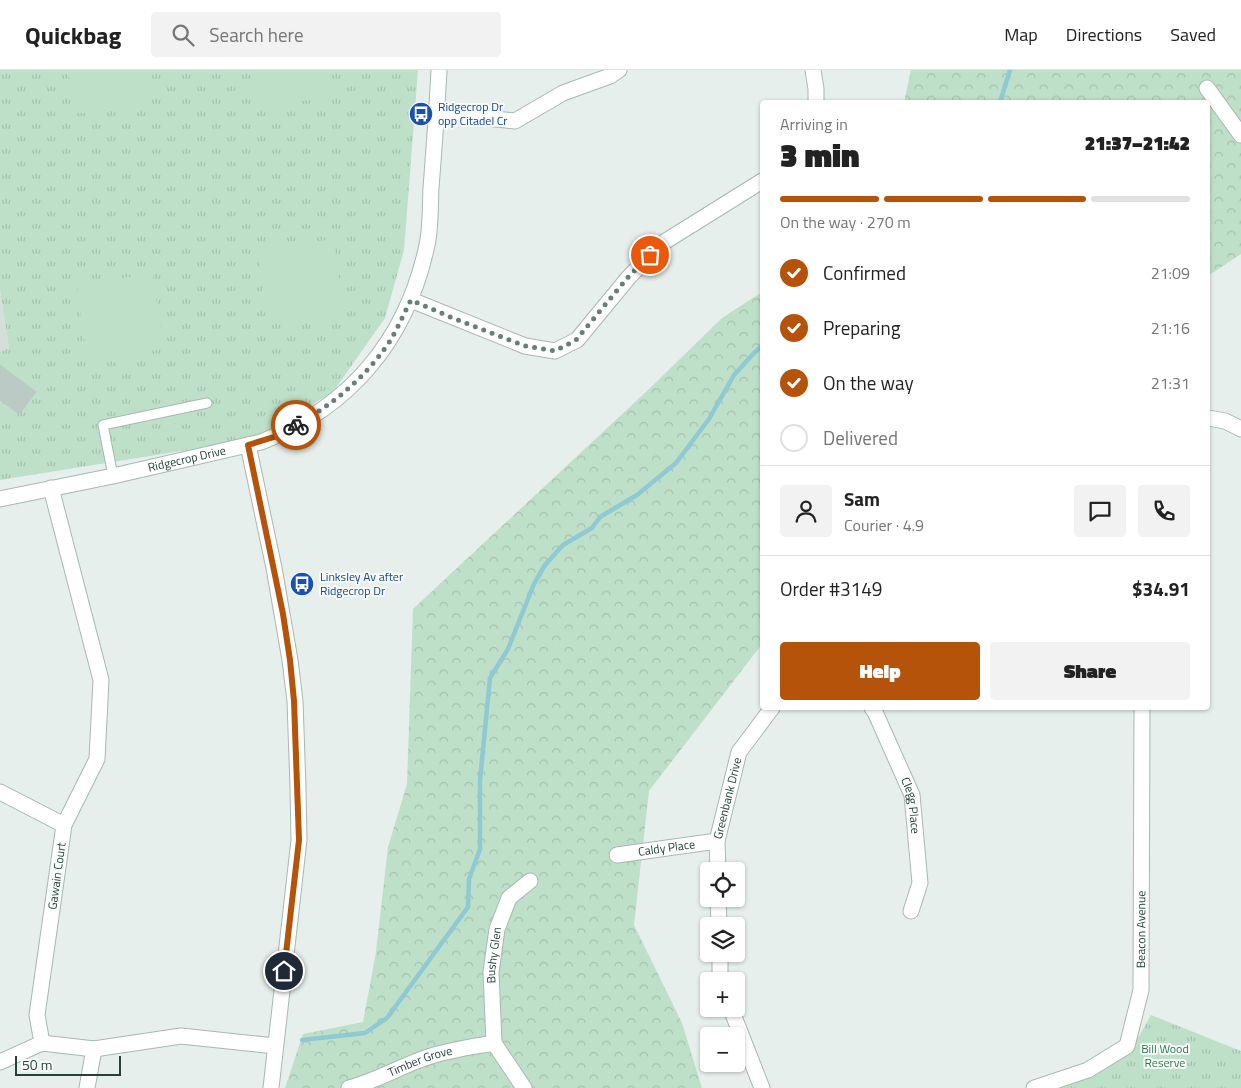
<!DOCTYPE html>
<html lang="en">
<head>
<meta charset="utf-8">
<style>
  body { margin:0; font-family:"Titillium Web",sans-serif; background:#f2f2f2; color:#222; height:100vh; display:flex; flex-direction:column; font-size:19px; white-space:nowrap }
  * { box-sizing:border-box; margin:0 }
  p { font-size:16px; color:#767676 }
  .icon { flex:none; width:28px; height:28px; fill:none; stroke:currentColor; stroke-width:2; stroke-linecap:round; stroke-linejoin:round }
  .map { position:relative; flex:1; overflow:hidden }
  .sheet { position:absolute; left:760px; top:30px; width:450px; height:610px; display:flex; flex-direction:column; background:#fff; border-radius:5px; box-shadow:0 1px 4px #0004 }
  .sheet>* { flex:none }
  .controls { position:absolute; left:700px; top:792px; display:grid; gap:10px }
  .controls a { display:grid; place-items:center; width:45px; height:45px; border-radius:5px; background:#fff; box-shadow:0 1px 4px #0004; font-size:25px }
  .scale { position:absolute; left:15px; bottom:12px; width:106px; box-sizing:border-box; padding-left:5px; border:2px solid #24423a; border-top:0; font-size:14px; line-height:18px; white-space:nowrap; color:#24423a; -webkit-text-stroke:4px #f7fbf9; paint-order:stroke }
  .pin { position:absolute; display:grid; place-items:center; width:42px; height:42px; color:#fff; margin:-21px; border:2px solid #fff; border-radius:50%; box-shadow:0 1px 5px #0007 }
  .courier { position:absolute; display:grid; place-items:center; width:50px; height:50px; margin:-25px; border:4px solid #b45309; border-radius:50%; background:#fff; color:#222; box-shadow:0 1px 6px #0007 }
  .overview em { font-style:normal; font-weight:800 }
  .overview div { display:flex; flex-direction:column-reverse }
  .overview { display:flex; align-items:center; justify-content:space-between; height:85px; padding:0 20px }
  h1 { font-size:32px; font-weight:800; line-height:38px }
  .bar { display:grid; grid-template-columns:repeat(4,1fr); gap:8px 5px; align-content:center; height:60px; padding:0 20px }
  .bar i { height:6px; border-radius:4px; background:#e0e0e0 }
  .bar .current { background:#b45309 }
  .bar p { grid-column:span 4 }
  .line { display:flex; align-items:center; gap:12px; padding:0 20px; border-top:1px solid #e0e0e0 }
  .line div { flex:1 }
  .round { display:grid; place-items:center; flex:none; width:52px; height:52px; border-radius:5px; background:#f2f2f2 }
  ol { padding:0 20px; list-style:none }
  li { display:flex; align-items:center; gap:15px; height:55px }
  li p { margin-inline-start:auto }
  li .icon { padding:5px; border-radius:50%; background:#b45309; color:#fff; stroke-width:4 }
  li:last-child { color:#767676 }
  li i { width:28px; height:28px; border:2px solid #e0e0e0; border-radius:50% }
  .button { display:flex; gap:10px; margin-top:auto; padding:10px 20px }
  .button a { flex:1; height:58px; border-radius:5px; background:#b45309; color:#fff; font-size:20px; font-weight:800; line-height:58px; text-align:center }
  .button a+a { background:#f2f2f2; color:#222 }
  header { display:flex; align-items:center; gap:30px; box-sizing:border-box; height:70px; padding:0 25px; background:#fff; border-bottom:1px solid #e0e0e0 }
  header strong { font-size:24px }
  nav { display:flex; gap:28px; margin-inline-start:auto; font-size:18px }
  .search { width:350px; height:45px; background:#f2f2f2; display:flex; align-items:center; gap:12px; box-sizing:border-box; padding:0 18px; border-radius:5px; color:#767676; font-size:19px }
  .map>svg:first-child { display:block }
  .built { fill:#d4dfda }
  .grass { fill:url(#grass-tufts) }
  .forest { fill:url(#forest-crowns) }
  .pitch { fill:#bfe0c8 }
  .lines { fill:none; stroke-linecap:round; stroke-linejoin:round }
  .stream { stroke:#8ec9d4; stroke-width:4.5 }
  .building { fill:#bbcac4; stroke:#b8c9c2 }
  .service-casing { stroke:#a8b8b2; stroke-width:11 }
  .minor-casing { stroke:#a8b8b2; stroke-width:17 }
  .service { stroke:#fff; stroke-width:9 }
  .minor { stroke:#fff; stroke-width:15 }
  .done { stroke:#687f78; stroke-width:5; stroke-dasharray:0 9 }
  .route { stroke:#b45309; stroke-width:6 }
  .labels { text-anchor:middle; stroke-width:4; stroke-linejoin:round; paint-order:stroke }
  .transit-label { font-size:12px; fill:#164399; stroke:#f7fbf9; text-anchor:start }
  .street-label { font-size:12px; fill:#24423a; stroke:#f7fbf9 }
  .park-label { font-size:12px; fill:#2d7a4b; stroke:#f7fbf9 }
</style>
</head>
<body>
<header>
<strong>Quickbag</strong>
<div class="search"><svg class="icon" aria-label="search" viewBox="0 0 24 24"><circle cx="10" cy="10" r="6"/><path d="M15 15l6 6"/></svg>Search here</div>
<nav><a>Map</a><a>Directions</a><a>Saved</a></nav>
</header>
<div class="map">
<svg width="1241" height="1018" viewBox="0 0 1241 1018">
  <defs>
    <pattern id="grass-tufts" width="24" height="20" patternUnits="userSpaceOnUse" patternTransform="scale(1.25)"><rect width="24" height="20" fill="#bfe0c8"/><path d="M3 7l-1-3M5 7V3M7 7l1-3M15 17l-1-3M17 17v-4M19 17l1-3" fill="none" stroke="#a4c1ad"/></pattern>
    <pattern id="forest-crowns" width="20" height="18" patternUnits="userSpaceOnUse" patternTransform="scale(1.25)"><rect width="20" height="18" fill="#bfe0c8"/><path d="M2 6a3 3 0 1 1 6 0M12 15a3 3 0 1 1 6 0" fill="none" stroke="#a4c1ad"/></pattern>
  </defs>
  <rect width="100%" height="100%" fill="#e6efeb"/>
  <polygon class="built" points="0,220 9,278 0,282"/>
  <g class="grass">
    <polygon points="0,0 418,0 404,180 385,248 333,322 257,367 225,374 0,410 0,282 9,278 0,220"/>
    <path d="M1151,945L1241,981V1018H1050C1082,1007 1109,1002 1132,975C1140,967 1145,955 1151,945Z"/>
  </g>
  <g class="forest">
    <polygon points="911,0 1241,0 1241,184 1208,206 1208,32 904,32"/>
    <polygon points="762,222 762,574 649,721 634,855 682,953 702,1018 285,1018 303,964 363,952 376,882 388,777 407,714 413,539 648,320 722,248"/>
  </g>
  <g class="pitch">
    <polygon points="68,0 146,0 150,34 74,44"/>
    <polygon points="250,0 328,0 332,27 255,37"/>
    <polygon points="334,169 344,245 267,255 257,179"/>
    <polygon points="153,204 163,279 87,290 77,214"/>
  </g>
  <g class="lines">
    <g class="stream">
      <polyline points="1000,32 1010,0"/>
      <polyline points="302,970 365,963 387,948 468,837 469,809 480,779 480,710 490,608 508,579 534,514 545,495 563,475 592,458 600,447 637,425 676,393 709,349 734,305 755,282 762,276"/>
    </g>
  </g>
  <polygon class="building" points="0,295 36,322 19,344 0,330"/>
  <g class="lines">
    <g class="service-casing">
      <polyline id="service" points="113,406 103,355 207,333"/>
    </g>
    <g class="minor-casing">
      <g id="minor">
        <polyline points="813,0 816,19 816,32"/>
        <polyline points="1207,18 1241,65"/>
        <polyline points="437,43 515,51 563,23 610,6 619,0"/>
        <polyline points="411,230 525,276 555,281 577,270 629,207 661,174 762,111"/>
        <polyline points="1208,348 1225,351 1241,359"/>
        <polyline points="248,375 274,498 290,590 295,631 298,718 299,770 271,1018"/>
        <polyline points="51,418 101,610 97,689 64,755 37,945 42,973 94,979 181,966 275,976"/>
        <path id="s1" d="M0,429L113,406L261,372C351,337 407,269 427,175C431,157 430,136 431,118C434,79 437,39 439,0"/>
        <path id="s2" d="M872,638L875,642L912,725L920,813L911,841"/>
        <polyline points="0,722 64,755"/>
        <path id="s3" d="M617,785L717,771"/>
        <path id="s4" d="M718,801L717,771L739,682L772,638"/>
        <polyline points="718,829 719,856"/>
        <polyline points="720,884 720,911"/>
        <polyline points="731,939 762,1018"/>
        <path id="s5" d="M494,973L491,902L497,859L509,828L530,811"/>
        <polyline points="494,973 524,1018"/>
        <polyline points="0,992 42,973"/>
        <polyline points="87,1018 94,979"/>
        <path id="s6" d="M349,1018C376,1011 399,997 425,988C447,980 471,977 494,973"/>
        <path id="s7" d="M1034,1018L1088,1000L1127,976L1141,920L1142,638"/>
      </g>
    </g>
    <use href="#service" class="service"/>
    <use href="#minor" class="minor"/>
  </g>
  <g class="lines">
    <path class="done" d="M296,355C334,334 366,307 390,271C398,258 404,243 411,230L455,249L525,276L555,281L576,270L629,206L650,185"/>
    <polyline class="route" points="284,901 299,770 294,631 290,590 283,544 248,375 277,366 296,355"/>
  </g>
  <defs>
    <g id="bus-disc" transform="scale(1.25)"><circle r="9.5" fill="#1a4fb4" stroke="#f7fbf9"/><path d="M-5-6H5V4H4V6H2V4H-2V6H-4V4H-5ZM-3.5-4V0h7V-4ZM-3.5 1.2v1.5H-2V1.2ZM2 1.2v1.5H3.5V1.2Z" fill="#fff"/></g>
  </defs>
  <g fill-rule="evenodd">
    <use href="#bus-disc" x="421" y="44"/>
    <use href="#bus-disc" x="302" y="514"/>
  </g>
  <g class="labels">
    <g class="transit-label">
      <text x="438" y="41">Ridgecrop Dr<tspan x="438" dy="14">opp Citadel Cr</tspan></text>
      <text x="320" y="511">Linksley Av after<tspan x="320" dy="14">Ridgecrop Dr</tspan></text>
    </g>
    <g class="street-label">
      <text dy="4" stroke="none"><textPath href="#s1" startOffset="191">Ridgecrop Drive</textPath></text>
      <text dy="4" stroke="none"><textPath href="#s4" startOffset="74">Greenbank Drive</textPath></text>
      <text dy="4" stroke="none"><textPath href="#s2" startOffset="106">Clegg Place</textPath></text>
      <text dy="4" stroke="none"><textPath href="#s3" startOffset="50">Caldy Place</textPath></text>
      <text transform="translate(57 806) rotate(-82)" y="4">Gawain Court</text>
      <text dy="4" stroke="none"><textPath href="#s7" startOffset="221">Beacon Avenue</textPath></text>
      <text dy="4" stroke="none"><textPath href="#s5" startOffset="88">Bushy Glen</textPath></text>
      <text dy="4" stroke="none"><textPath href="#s6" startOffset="76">Timber Grove</textPath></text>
    </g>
    <g class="park-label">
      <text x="1165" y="983">Bill Wood<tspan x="1165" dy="14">Reserve</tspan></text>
    </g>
  </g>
</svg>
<div class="controls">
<a><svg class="icon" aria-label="locate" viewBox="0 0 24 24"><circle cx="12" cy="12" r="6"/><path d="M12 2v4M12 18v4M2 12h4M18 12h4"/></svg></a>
<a><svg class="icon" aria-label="layers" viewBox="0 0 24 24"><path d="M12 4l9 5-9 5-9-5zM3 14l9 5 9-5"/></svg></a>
<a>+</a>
<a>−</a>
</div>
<div class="scale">50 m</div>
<div class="pin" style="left:650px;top:185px;background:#ea580c"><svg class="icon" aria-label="bag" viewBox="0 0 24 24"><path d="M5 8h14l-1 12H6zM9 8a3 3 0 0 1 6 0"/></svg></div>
<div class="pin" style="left:284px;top:901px;background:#1f2937"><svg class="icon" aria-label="home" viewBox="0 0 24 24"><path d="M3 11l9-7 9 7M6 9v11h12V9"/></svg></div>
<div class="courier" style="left:296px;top:355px"><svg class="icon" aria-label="bike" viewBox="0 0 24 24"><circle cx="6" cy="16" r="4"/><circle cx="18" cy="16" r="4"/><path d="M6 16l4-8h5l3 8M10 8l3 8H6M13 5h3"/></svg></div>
<section class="sheet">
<div class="overview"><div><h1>3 min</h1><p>Arriving in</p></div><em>21:37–21:42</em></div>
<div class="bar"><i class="current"></i><i class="current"></i><i class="current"></i><i></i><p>On the way · 270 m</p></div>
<ol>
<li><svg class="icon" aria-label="check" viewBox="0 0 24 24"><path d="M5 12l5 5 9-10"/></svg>Confirmed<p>21:09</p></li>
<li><svg class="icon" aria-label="check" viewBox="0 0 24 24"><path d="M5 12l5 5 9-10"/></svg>Preparing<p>21:16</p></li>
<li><svg class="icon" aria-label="check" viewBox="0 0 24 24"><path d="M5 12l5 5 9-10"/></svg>On the way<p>21:31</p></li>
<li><i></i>Delivered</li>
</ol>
<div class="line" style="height:90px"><a class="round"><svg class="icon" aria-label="person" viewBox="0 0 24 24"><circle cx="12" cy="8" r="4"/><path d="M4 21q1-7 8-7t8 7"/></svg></a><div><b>Sam</b><p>Courier · 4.9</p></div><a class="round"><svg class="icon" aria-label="chat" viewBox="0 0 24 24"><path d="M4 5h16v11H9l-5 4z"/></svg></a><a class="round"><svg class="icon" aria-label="phone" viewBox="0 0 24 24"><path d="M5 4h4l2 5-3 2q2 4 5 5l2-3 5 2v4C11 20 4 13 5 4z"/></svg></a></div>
<div class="line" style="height:65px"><div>Order #3149</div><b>$34.91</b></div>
<div class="button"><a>Help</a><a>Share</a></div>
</section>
</div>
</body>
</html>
